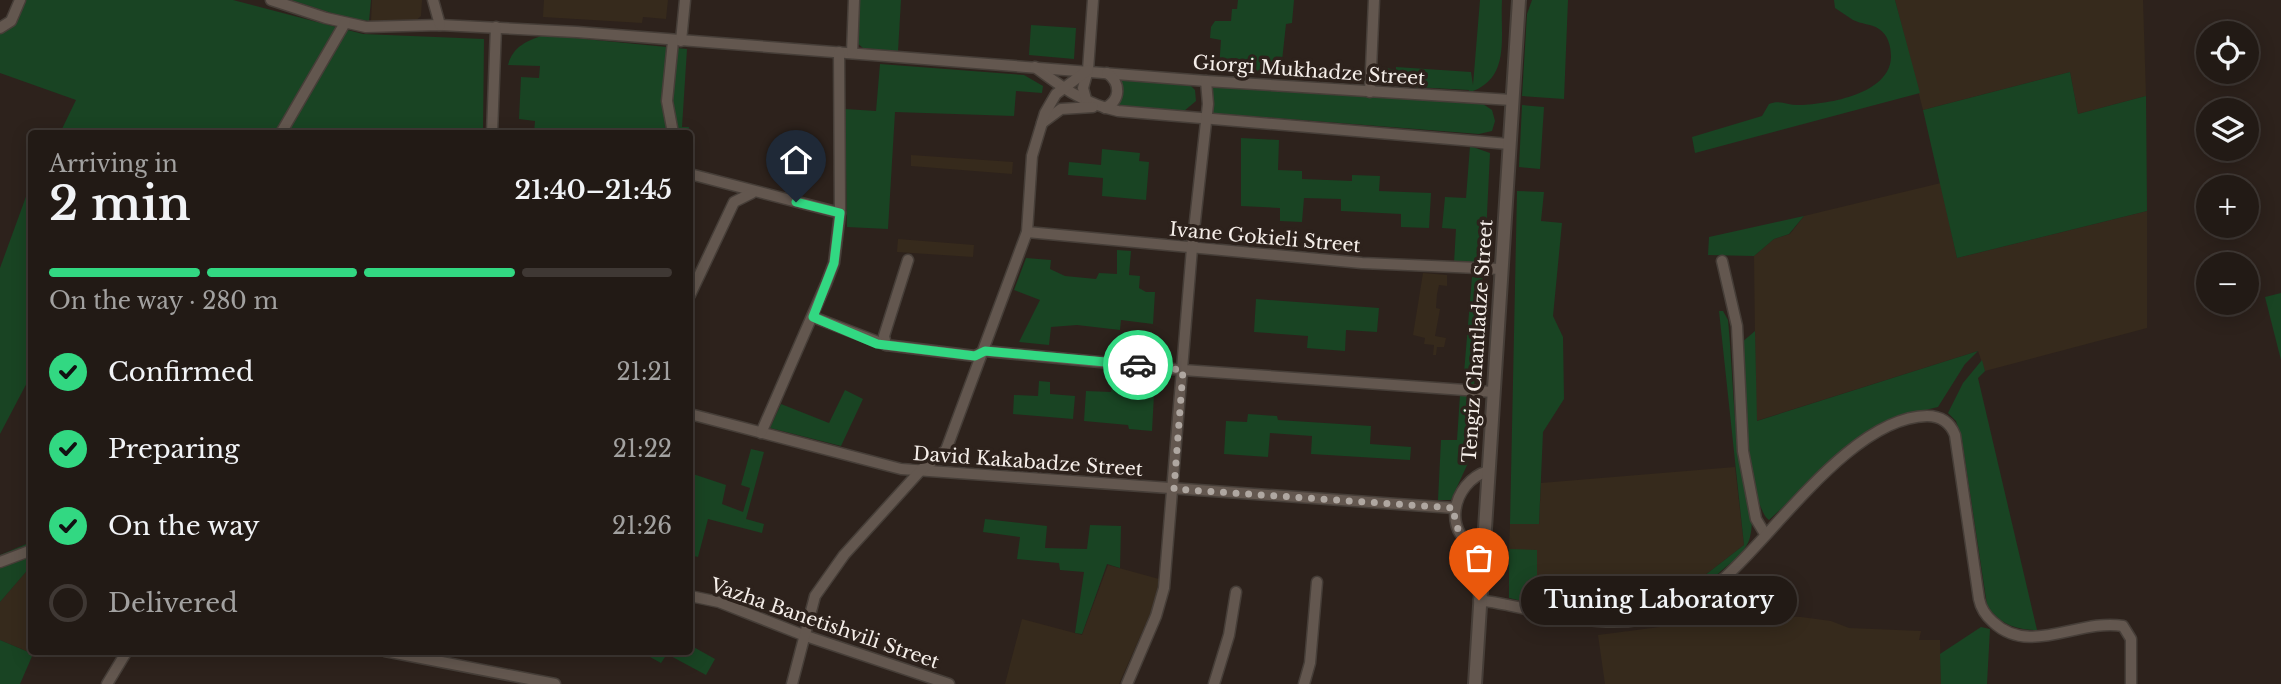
<!DOCTYPE html>
<html lang="en">
<head>
<meta charset="utf-8">
<style>
  body { margin:0; font-family:"Libre Baskerville",serif; background:#2e2722; color:#f1f3f6; height:100vh; display:flex; flex-direction:column; font-size:26px; white-space:nowrap }
  * { box-sizing:border-box; margin:0 }
  p { font-size:23px; color:#a2a1a0 }
  .icon { flex:none; width:38px; height:38px; fill:none; stroke:currentColor; stroke-width:2; stroke-linecap:round; stroke-linejoin:round }
  .map { position:relative; flex:1; overflow:hidden }
  .details { position:absolute; left:28px; top:130px; width:665px; height:525px; display:flex; flex-direction:column; background:#221a15; border-radius:7px; box-shadow:0 4px 18px #0003,0 0 0 2px #3f3834 }
  .details>* { flex:none }
  .tools { position:absolute; left:2196px; top:21px; display:grid; gap:14px }
  .tools a { display:grid; place-items:center; width:63px; height:63px; border-radius:50%; background:#221a15; box-shadow:0 4px 18px #0003,0 0 0 2px #3f3834; font-size:35px }
  .pin { position:absolute; display:grid; place-items:center; width:60px; height:60px; color:#fff; margin:-72px -30px; border-radius:50% 50% 50% 0; rotate:-45deg; box-shadow:0 0 7px #0007 }
  .pin .icon { rotate:45deg }
  .courier { position:absolute; display:grid; place-items:center; width:70px; height:70px; margin:-35px; border:5px solid #32d882; border-radius:50%; background:#fff; color:#222; box-shadow:0 2px 9px #0007 }
  .bubble { position:absolute; height:49px; border-radius:24px; background:#221a15; box-shadow:0 4px 18px #0003,0 0 0 2px #3f3834; font-size:23px; font-weight:600; line-height:49px; text-align:center }
  .summary em { font-style:normal; font-weight:600 }
  .summary div { display:flex; flex-direction:column-reverse }
  .summary { display:flex; align-items:center; justify-content:space-between; height:119px; padding:0 21px }
  h1 { font-size:46px; font-weight:600; line-height:52px }
  .bar { display:grid; grid-template-columns:repeat(4,1fr); gap:10px 7px; align-content:center; height:84px; padding:0 21px }
  .bar i { height:9px; border-radius:5px; background:#3f3834 }
  .bar .active { background:#32d882 }
  .bar p { grid-column:span 4 }
  ol { padding:0 21px; list-style:none }
  li { display:flex; align-items:center; gap:21px; height:77px }
  li p { margin-inline-start:auto }
  li .icon { padding:7px; border-radius:50%; background:#32d882; color:#111; stroke-width:4 }
  li:last-child { color:#a2a1a0 }
  li i { width:38px; height:38px; border:4px solid #3f3834; border-radius:50% }
  .map>svg:first-child { display:block }
  .industrial { fill:#362a1c }
  .green { fill:#194423 }
  .lines { fill:none; stroke-linecap:round; stroke-linejoin:round }
  .minor-casing { stroke:#463e38; stroke-width:13 }
  .tertiary-casing { stroke:#463e38; stroke-width:16 }
  .minor { stroke:#63574f; stroke-width:10 }
  .tertiary { stroke:#63574f; stroke-width:12 }
  .done { stroke:#afa7a1; stroke-width:7; stroke-dasharray:0 12.6 }
  .route { stroke:#32d882; stroke-width:9 }
  .labels { text-anchor:middle; stroke-width:7; stroke-linejoin:round; paint-order:stroke }
  .street-label { font-size:19px; fill:#f5eee9; stroke:#2d221c }
</style>
</head>
<body>
<div class="map">
<svg width="2281" height="684" viewBox="0 0 2281 684">
  <rect width="100%" height="100%" fill="#2d221c"/>
  <g class="industrial">
    <polygon points="372,0 422,0 421,16 413,23 371,21"/>
    <polygon points="544,0 668,0 666,19 643,17 642,23 543,17"/>
    <polygon points="1895,0 2143,0 2146,96 2078,114 2070,72 1923,110"/>
    <polygon points="911,155 1013,162 1012,174 911,166"/>
    <polygon points="1941,183 1957,258 2147,211 2147,328 1985,371 1978,351 1756,421 1754,256 1774,239 1790,234 1804,216"/>
    <polygon points="898,239 974,245 973,257 897,252"/>
    <polygon points="1423,273 1447,275 1447,286 1439,285 1437,294 1436,308 1440,309 1435,336 1446,338 1444,347 1437,347 1436,355 1433,355 1434,345 1424,344 1425,338 1413,335"/>
    <polygon points="1735,467 1744,545 1691,586 1536,588 1509,549 1510,524 1539,524 1541,483"/>
    <polygon points="1108,565 1159,579 1154,605 1119,684 1005,684 1022,619 1082,635"/>
    <polygon points="31,566 32,651 35,651 33,654 0,640 0,602"/>
    <polygon points="1752,615 1801,617 1831,621 1849,628 1921,631 1919,640 1940,640 1941,684 1605,684 1598,635"/>
  </g>
  <g class="green">
    <polygon points="24,0 233,0 363,34 484,39 483,133 60,133 76,100 0,73 0,31 11,28"/>
    <polygon points="291,0 371,0 369,21 347,18"/>
    <polygon points="855,0 901,0 898,51 863,48 856,42"/>
    <polygon points="1238,0 1294,0 1292,23 1286,24 1281,70 1270,72 1219,69 1221,40 1210,38 1211,27 1215,21 1231,21 1232,9 1237,9"/>
    <path d="M1480,0H1502C1500,38 1512,79 1468,93L1469,90L1414,87L1381,80V67L1396,70V67L1471,72L1473,85Z"/>
    <polygon points="1532,0 1568,0 1564,99 1522,96 1527,14"/>
    <path d="M1834,0H1895L1920,93L1695,153L1692,137L1762,116L1769,104C1780,99 1788,106 1800,105C1829,104 1890,94 1891,57C1891,46 1888,35 1879,29C1872,24 1861,24 1853,20C1847,16 1841,12 1835,8Z"/>
    <polygon points="1031,25 1076,28 1074,59 1029,55"/>
    <path d="M544,35L687,49L682,127H689L688,133H534L535,121L519,119L521,77L539,78L540,66L508,65C513,46 527,41 544,35Z"/>
    <polygon points="880,64 1024,75 1043,86 1042,93 1016,91 1014,116 895,112 888,229 847,227 845,109 876,111"/>
    <polygon points="2070,72 2078,114 2146,96 2147,211 1957,258 1923,110"/>
    <polygon points="1119,78 1189,84 1195,90 1196,101 1184,111 1118,106 1123,92"/>
    <polygon points="1213,85 1483,104 1492,110 1495,121 1492,131 1479,134 1212,113"/>
    <polygon points="1522,105 1544,107 1540,169 1519,167"/>
    <polygon points="1241,138 1279,140 1278,170 1302,171 1302,179 1352,181 1352,175 1380,176 1379,191 1431,193 1429,228 1401,227 1401,214 1341,211 1341,199 1304,198 1302,222 1280,221 1280,208 1241,206"/>
    <polygon points="1470,146 1490,153 1485,255 1476,263 1454,263 1456,229 1442,228 1445,197 1466,198"/>
    <polygon points="1102,149 1140,153 1139,161 1149,162 1146,200 1102,196 1103,178 1068,175 1069,162 1101,165"/>
    <polygon points="31,183 31,375 0,434 0,268"/>
    <polygon points="1517,191 1544,192 1541,221 1562,223 1553,316 1563,337 1564,399 1543,432 1539,524 1510,524"/>
    <polygon points="1804,216 1789,234 1774,239 1754,256 1708,255 1709,237"/>
    <polygon points="1117,250 1131,251 1129,275 1140,276 1139,288 1146,292 1155,292 1153,324 1121,320 1120,330 1077,325 1051,327 1049,345 1019,342 1040,300 1014,290 1026,258 1051,260 1050,269 1065,276 1096,279 1099,273 1117,274"/>
    <polygon points="1472,277 1483,278 1474,386 1463,385"/>
    <polygon points="2281,293 2281,360 2265,297"/>
    <polygon points="1256,299 1379,308 1377,332 1346,330 1345,351 1307,348 1308,336 1254,332"/>
    <path d="M1719,311H1723L1728,320C1732,362 1733,406 1738,448C1742,476 1757,508 1750,537C1746,553 1730,563 1719,573C1651,632 1589,617 1509,598V549L1537,550V588L1691,586L1744,545Z"/>
    <path d="M1755,331L1757,421L1978,351L1965,364L1938,407L1900,416L1875,428L1833,461L1769,520C1749,508 1742,372 1741,343Z"/>
    <path d="M1982,360L1985,371L1978,378L2037,630C2016,630 1999,624 1987,605L1962,440L1956,421L1948,413L1963,383Z"/>
    <polygon points="1123,373 1155,376 1152,431 1129,429 1128,425 1084,421 1086,391 1111,392 1112,387 1122,387"/>
    <polygon points="1039,381 1050,382 1050,394 1075,396 1073,419 1013,414 1014,395 1038,396"/>
    <polygon points="845,390 863,399 841,446 770,428 781,404 829,423"/>
    <polygon points="1460,395 1475,398 1468,463 1451,500 1438,500 1441,440 1457,440"/>
    <polygon points="1248,414 1277,416 1278,420 1371,426 1370,444 1411,447 1410,460 1311,454 1312,436 1270,433 1268,457 1224,454 1226,421 1247,422"/>
    <polygon points="751,449 764,452 746,519 764,524 762,533 708,519 698,557 690,555 690,473 726,485 722,504 743,512 750,488 741,485"/>
    <polygon points="985,519 1047,526 1045,548 1087,549 1090,525 1121,526 1120,568 1107,564 1082,634 1075,633 1084,572 1060,570 1059,563 1017,559 1020,537 983,532"/>
    <polygon points="31,542 31,566 0,602 0,555"/>
    <polygon points="1981,627 1990,629 1987,684 1941,684 1940,654"/>
    <polygon points="0,640 33,654 20,684 0,684"/>
    <polygon points="690,645 715,659 706,675 667,654 661,663 639,651 690,651"/>
  </g>
  <g class="lines">
    <g class="minor-casing">
      <g id="minor">
        <polyline points="271,0 326,18 366,27 440,25 577,32 1206,81 1512,100"/>
        <polyline points="433,0 440,25"/>
        <polyline points="0,28 11,21 20,0"/>
        <polyline points="681,41 685,0"/>
        <polyline points="852,53 854,0"/>
        <path d="M1035,67C1062,87 1084,104 1118,111L1509,144"/>
        <polyline points="1370,92 1374,0"/>
        <polyline points="1087,103 1083,88 1088,70 1093,0"/>
        <path d="M1105,108C1121,100 1121,83 1107,73"/>
        <polyline points="1042,123 1061,109 1093,107"/>
        <polyline points="281,133 345,23"/>
        <polyline points="492,133 496,27"/>
        <polyline points="673,133 667,101 673,41"/>
        <polyline points="690,174 840,213 839,52"/>
        <polyline points="1027,232 1362,263 1501,269"/>
        <polyline points="908,260 884,336 886,345 975,356 985,351 1183,370 1493,392"/>
        <polyline points="1722,261 1737,326 1743,451 1756,519 1765,534"/>
        <polyline points="690,295 734,202 752,193"/>
        <polyline points="813,317 886,345"/>
        <polyline points="690,414 901,469 1454,508"/>
        <polyline points="761,433 826,284 834,263 840,213"/>
        <path d="M1483,550C1440,538 1451,482 1488,471"/>
        <polyline points="0,562 32,550"/>
        <polyline points="690,596 719,602 803,635 949,684"/>
        <path d="M1479,600C1543,609 1603,635 1668,613C1688,606 1706,593 1722,580C1775,534 1852,417 1927,416C1941,416 1950,422 1955,435L1979,599C1981,609 1985,615 1993,622C2030,657 2079,618 2123,626L2131,639V684"/>
        <polyline points="385,651 555,684"/>
        <polyline points="107,684 127,651"/>
        <polyline points="792,684 815,596 844,555 921,470 946,450 1027,232 1032,156 1045,113 1056,94 1088,70"/>
        <polyline points="1127,684 1156,616 1164,588 1192,248 1208,104 1206,81"/>
        <polyline points="1214,684 1229,635 1236,592"/>
        <polyline points="1304,684 1310,663 1317,582"/>
      </g>
    </g>
    <g class="tertiary-casing">
      <polyline id="tertiary" points="1475,684 1519,0"/>
    </g>
    <use href="#minor" class="minor"/>
    <use href="#tertiary" class="tertiary"/>
  </g>
  <g class="lines">
    <path class="done" d="M1138,365L1183,370L1174,489L1454,508C1454,528 1463,545 1483,550L1479,600"/>
    <polyline class="route" points="796,202 840,213 834,263 813,317 877,344 975,356 985,351 1138,365"/>
  </g>
  <g class="labels">
    <g class="street-label">
      <text transform="translate(1309 70) rotate(4)" y="7">Giorgi Mukhadze Street</text>
      <text transform="translate(1265 237) rotate(5)" y="7">Ivane Gokieli Street</text>
      <text transform="translate(1477 341) rotate(-86)" y="7">Tengiz Chantladze Street</text>
      <text transform="translate(1028 461) rotate(4)" y="7">David Kakabadze Street</text>
      <text transform="translate(825 623) rotate(19)" y="7">Vazha Banetishvili Street</text>
    </g>
  </g>
</svg>
<div class="tools">
<a><svg class="icon" aria-label="locate" viewBox="0 0 24 24"><circle cx="12" cy="12" r="6"/><path d="M12 2v4M12 18v4M2 12h4M18 12h4"/></svg></a>
<a><svg class="icon" aria-label="layers" viewBox="0 0 24 24"><path d="M12 4l9 5-9 5-9-5zM3 14l9 5 9-5"/></svg></a>
<a>+</a>
<a>−</a>
</div>
<div class="pin" style="left:1479px;top:600px;background:#ea580c"><svg class="icon" aria-label="bag" viewBox="0 0 24 24"><path d="M5 8h14l-1 12H6zM9 8a3 3 0 0 1 6 0"/></svg></div>
<div class="pin" style="left:796px;top:202px;background:#1f2937"><svg class="icon" aria-label="home" viewBox="0 0 24 24"><path d="M3 11l9-7 9 7M6 9v11h12V9"/></svg></div>
<div class="courier" style="left:1138px;top:365px"><svg class="icon" aria-label="car" viewBox="0 0 24 24"><path d="M5 17H2v-5l4-1 3-4h7l3 4 3 1v5h-3M9 17h6M6 11h13"/><circle cx="7" cy="17" r="2"/><circle cx="17" cy="17" r="2"/></svg></div>
<div class="bubble" style="left:1521px;top:576px;width:276px">Tuning Laboratory</div>
<section class="details">
<div class="summary"><div><h1>2 min</h1><p>Arriving in</p></div><em>21:40–21:45</em></div>
<div class="bar"><i class="active"></i><i class="active"></i><i class="active"></i><i></i><p>On the way · 280 m</p></div>
<ol>
<li><svg class="icon" aria-label="check" viewBox="0 0 24 24"><path d="M5 12l5 5 9-10"/></svg>Confirmed<p>21:21</p></li>
<li><svg class="icon" aria-label="check" viewBox="0 0 24 24"><path d="M5 12l5 5 9-10"/></svg>Preparing<p>21:22</p></li>
<li><svg class="icon" aria-label="check" viewBox="0 0 24 24"><path d="M5 12l5 5 9-10"/></svg>On the way<p>21:26</p></li>
<li><i></i>Delivered</li>
</ol>
</section>
</div>
</body>
</html>
